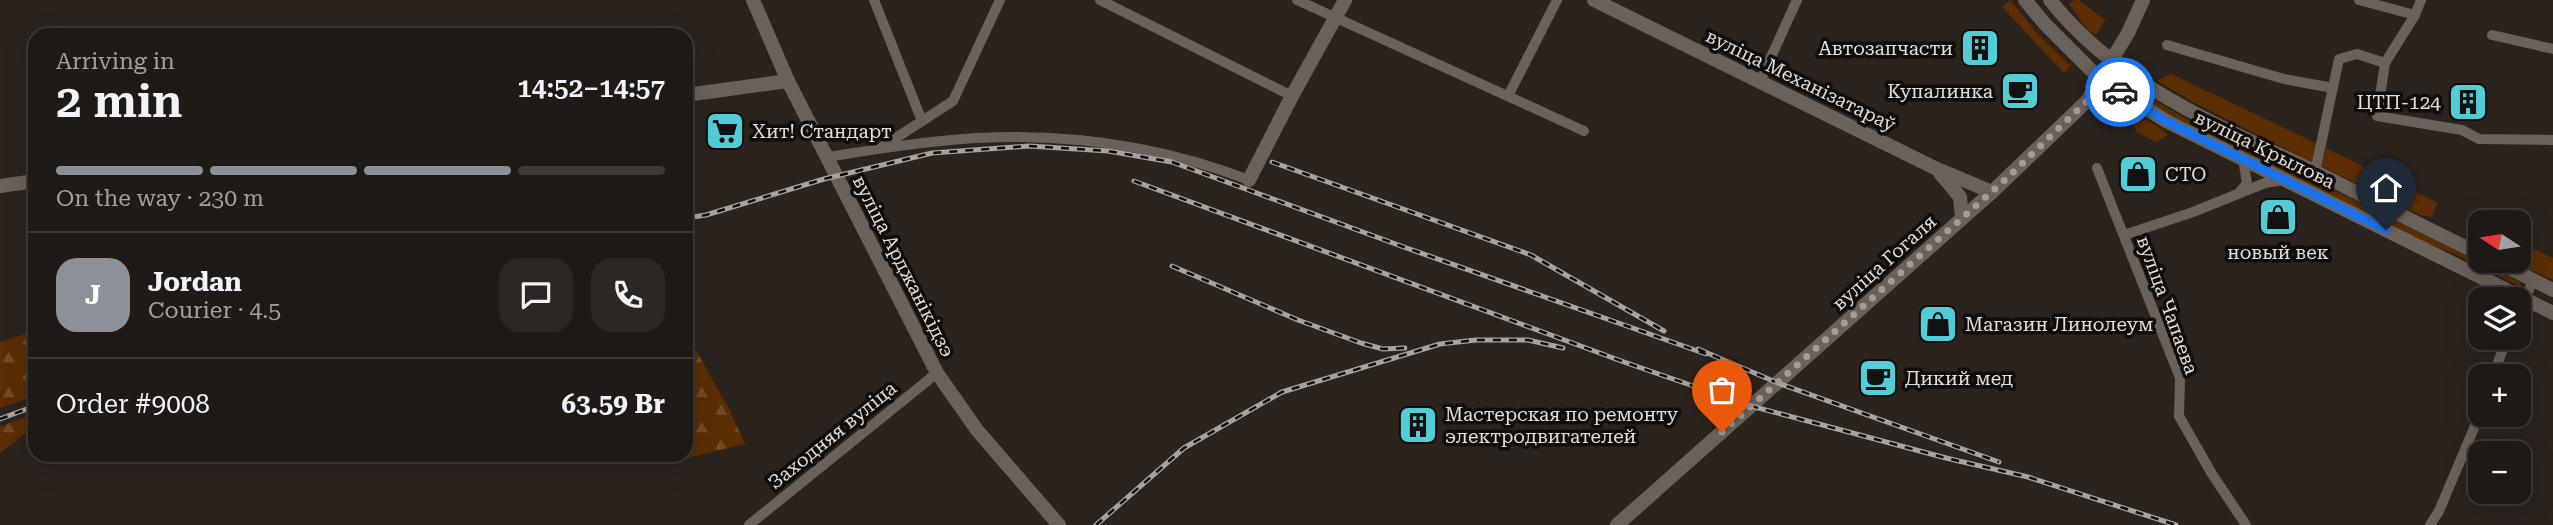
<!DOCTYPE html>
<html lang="en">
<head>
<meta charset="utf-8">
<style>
  body { margin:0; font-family:"Roboto Serif",serif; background:#2d2723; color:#f1f3f6; height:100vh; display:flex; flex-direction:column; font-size:26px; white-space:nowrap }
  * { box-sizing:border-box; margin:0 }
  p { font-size:23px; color:#a2a1a1 }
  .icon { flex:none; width:38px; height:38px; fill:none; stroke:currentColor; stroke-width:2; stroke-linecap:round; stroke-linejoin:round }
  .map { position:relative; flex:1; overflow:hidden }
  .drawer { position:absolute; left:28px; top:28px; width:665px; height:434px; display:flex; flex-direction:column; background:#201a16; border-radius:21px; box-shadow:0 7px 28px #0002,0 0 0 2px #3d3835 }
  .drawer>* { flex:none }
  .needle { width:46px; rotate:282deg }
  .fabs { position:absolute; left:2468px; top:210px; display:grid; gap:14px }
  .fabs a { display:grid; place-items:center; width:63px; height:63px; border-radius:14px; background:#201a16; box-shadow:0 7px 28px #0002,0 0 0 2px #3d3835; font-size:35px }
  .pin { position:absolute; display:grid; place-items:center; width:60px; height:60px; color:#fff; margin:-72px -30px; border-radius:50% 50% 50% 0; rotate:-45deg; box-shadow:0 0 7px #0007 }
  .pin .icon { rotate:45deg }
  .courier { position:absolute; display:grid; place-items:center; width:70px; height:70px; margin:-35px; border:5px solid #1a73e8; border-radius:50%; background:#fff; color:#222; box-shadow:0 2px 9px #0007 }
  .headline em { font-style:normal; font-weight:600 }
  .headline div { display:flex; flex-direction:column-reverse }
  .headline { display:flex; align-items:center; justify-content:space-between; height:119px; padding:0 28px }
  h1 { font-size:46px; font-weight:600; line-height:52px }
  .bar { display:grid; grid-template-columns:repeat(4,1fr); gap:10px 7px; align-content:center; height:84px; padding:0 28px }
  .bar i { height:9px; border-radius:5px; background:#3d3835 }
  .bar .selected { background:#8c9099 }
  .bar p { grid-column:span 4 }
  .line { display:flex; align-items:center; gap:18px; padding:0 28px; border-top:2px solid #3d3835 }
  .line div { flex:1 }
  .round { display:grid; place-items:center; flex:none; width:74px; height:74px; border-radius:21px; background:#2d2723 }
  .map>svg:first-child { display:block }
  .grass { fill:#5b2d00 }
  .forest { fill:url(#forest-firs) }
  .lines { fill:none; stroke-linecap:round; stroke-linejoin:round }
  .street { stroke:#6a615a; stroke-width:10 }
  .secondary { stroke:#6a615a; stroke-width:14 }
  .rail-casing { stroke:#a9a39e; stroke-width:5 }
  .rail { stroke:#110d0b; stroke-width:2.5; stroke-dasharray:8; stroke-linecap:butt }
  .done { stroke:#a39d98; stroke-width:7; stroke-dasharray:0 12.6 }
  .route { stroke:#1a73e8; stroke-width:9 }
  .labels { text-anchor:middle; stroke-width:7; stroke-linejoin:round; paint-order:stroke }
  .poi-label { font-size:19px; fill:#e3deda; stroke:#110d0b; text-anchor:start }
  .street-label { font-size:19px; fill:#e3deda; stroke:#110d0b }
</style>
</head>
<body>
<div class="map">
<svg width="2553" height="525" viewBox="0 0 2553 525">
  <defs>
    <pattern id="forest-firs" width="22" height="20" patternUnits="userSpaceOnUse" patternTransform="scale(1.75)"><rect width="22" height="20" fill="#5b2d00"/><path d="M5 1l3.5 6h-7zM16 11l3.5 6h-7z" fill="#724b25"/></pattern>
  </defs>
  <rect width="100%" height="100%" fill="#2b231e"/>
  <g class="grass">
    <polygon points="2010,0 2039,35 2071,66 2064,73 2002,7"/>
    <polygon points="2074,0 2079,0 2105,20 2096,35 2088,30 2069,4"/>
    <polygon points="2171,74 2318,144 2313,163 2195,103 2157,81"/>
    <polygon points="2125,83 2200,127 2226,137 2520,282 2521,285 2517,285 2455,254 2420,241 2171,116 2123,87 2122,84"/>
    <polygon points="2135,114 2157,126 2168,135 2156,142 2137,132 2131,121"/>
    <polygon points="2326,148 2438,203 2431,217 2420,215 2321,166"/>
    <polygon points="2534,249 2553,258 2553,280 2526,268"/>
  </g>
  <g class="forest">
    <polygon points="35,331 35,396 0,408 0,342"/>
    <polygon points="696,350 730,411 745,444 686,458 686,356"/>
    <polygon points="35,413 35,426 0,453 0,427"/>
  </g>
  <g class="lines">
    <g class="street">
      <polyline points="874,0 922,121 882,147"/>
      <polyline points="1100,0 1292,96"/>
      <polyline points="1297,0 1584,131"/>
      <polyline points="2359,0 2415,15"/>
      <polyline points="2492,35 2553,49"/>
      <polyline points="2167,45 2284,79 2333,88"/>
      <polyline points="2385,63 2415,15 2421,0"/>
      <polyline points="1760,81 1797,0"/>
      <polyline points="1508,96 1557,0"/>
      <polyline points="922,121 953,101 1000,0"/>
      <path d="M828,157C877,149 927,141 976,138C1069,133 1163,147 1249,180"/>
      <polyline points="2097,168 2180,378 2179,416 2212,474 2246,525"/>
      <polyline points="2315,172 2339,59 2357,54 2385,63 2377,116 2462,130 2479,139 2553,140"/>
      <polyline points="2239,193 2247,183 2243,159"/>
      <polyline points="2124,235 2193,212 2265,183 2284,180"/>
      <polyline points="2518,313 2533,281"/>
      <polyline points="2493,376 2507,338"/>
      <polyline points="749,525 937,373"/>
      <polyline points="2430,525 2439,511 2480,414"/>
    </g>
    <g class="secondary">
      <polyline points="753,0 788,81 937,373 977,430 1059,525"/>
      <polyline points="1594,0 1937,169 1992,192"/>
      <polyline points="2025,0 2045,24 2101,80 2166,121 2553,313"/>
      <path d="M2050,0C2117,85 2218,125 2312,170C2368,198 2423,227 2480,254"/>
      <polyline points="686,95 788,81"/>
      <polyline points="1940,173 1960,197 1962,218"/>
      <polyline points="1249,180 1292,96 1345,0"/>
      <polyline points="0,186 35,181"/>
      <polyline points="2495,261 2553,290"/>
      <polyline points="1617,525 1992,192 2087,101 2128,33 2143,0"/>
    </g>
    <g class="rail-casing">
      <g id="rail">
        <polyline points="1272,162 1531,255 1664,331"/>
        <polyline points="1134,181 1624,362 1751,406 1946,458 2028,477 2176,525"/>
        <polyline points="686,218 706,215 824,179 932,153 1029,146 1108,151 1172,162 1401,246 1706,354"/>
        <polyline points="1172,266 1298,320 1361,343 1383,349 1405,348"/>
        <polyline points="1698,349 1778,383 1999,462"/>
        <polyline points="0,419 35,406"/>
        <polyline points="1096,525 1184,448 1282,392 1440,344 1476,340 1528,340 1563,348"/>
      </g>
    </g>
    <use href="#rail" class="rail"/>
  </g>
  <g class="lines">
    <polyline class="done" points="1722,432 2006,179 2087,101 2101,80 2120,92"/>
    <polyline class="route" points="2120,92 2166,121 2386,230"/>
  </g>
  <defs>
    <g id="building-square" transform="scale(2.0125)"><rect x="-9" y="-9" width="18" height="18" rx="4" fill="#52ccd5" stroke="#110d0b"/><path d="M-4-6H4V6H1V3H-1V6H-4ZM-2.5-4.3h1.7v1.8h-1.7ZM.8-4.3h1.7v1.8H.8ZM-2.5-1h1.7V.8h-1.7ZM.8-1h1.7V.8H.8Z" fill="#111"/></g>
    <g id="cafe-square" transform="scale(2.0125)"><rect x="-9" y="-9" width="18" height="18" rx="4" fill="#52ccd5" stroke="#110d0b"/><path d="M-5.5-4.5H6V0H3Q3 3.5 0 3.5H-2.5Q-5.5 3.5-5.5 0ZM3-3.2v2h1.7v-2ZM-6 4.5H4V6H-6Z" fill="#111"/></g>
    <g id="supermarket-square" transform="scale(2.0125)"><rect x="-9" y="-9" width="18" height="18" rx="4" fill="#52ccd5" stroke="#110d0b"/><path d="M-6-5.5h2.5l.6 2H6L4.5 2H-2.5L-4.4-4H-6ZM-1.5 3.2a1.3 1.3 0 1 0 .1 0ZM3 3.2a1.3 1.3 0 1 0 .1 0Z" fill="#111"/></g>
    <g id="shop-square" transform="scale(2.0125)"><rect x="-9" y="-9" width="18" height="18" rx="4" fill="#52ccd5" stroke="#110d0b"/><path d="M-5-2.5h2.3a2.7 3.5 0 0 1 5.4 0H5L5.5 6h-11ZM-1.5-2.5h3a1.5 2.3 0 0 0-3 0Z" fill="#111"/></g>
  </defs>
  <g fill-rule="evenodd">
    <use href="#building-square" x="1980" y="48"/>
    <use href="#cafe-square" x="2020" y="91"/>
    <use href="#building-square" x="2468" y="102"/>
    <use href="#supermarket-square" x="725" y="131"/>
    <use href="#shop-square" x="2138" y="174"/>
    <use href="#shop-square" x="2278" y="217"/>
    <use href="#shop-square" x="1938" y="324"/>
    <use href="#cafe-square" x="1878" y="378"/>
    <use href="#building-square" x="1418" y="425"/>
  </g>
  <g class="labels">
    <g class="poi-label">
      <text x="1953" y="55" text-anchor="end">Автозапчасти</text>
      <text x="1993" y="98" text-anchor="end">Купалинка</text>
      <text x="2441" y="109" text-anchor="end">ЦТП-124</text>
      <text x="752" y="138">Хит! Стандарт</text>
      <text x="2165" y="181">СТО</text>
      <text x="2278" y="259" text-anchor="middle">новый век</text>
      <text x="1965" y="331">Магазин Линолеум</text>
      <text x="1905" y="385">Дикий мед</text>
      <text x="1445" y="421">Мастерская по ремонту<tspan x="1445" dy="22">электродвигателей</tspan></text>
    </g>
    <g class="street-label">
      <text transform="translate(1801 80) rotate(26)" y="7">вуліца Механізатараў</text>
      <text transform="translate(2265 149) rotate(26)" y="7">вуліца Крылова</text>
      <text transform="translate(1884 262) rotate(-42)" y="7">вуліца Гогаля</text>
      <text transform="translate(904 266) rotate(63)" y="7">вуліца Арджанікідзэ</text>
      <text transform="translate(2168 305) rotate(70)" y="7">вуліца Чапаева</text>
      <text transform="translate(832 435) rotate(-39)" y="7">Заходняя вуліца</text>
    </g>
  </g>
</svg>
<div class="fabs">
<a><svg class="needle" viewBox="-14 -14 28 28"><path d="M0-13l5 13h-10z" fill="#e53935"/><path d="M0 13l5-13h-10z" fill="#a2a1a1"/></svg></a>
<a><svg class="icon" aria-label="layers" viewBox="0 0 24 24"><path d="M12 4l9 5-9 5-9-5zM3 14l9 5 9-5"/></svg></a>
<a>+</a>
<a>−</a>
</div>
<div class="pin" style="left:1722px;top:432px;background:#ea580c"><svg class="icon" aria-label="bag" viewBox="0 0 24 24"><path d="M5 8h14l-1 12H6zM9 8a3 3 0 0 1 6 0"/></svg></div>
<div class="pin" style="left:2386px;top:230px;background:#1f2937"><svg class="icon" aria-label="home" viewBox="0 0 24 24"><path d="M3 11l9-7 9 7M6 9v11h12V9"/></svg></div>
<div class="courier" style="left:2120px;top:92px"><svg class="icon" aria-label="car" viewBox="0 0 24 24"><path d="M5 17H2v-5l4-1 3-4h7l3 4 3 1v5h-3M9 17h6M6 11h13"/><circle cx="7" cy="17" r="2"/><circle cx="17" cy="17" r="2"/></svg></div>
<section class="drawer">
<div class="headline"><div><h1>2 min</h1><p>Arriving in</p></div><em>14:52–14:57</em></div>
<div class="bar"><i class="selected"></i><i class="selected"></i><i class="selected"></i><i></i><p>On the way · 230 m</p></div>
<div class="line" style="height:126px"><b class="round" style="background:#8c9099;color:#fff">J</b><div><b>Jordan</b><p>Courier · 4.5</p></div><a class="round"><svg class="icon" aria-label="chat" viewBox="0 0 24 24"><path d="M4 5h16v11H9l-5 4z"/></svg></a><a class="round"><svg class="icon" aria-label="phone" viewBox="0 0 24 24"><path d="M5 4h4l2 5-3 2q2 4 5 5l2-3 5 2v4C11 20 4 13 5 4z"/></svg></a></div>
<div class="line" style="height:91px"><div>Order #9008</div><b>63.59 Br</b></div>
</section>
</div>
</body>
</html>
